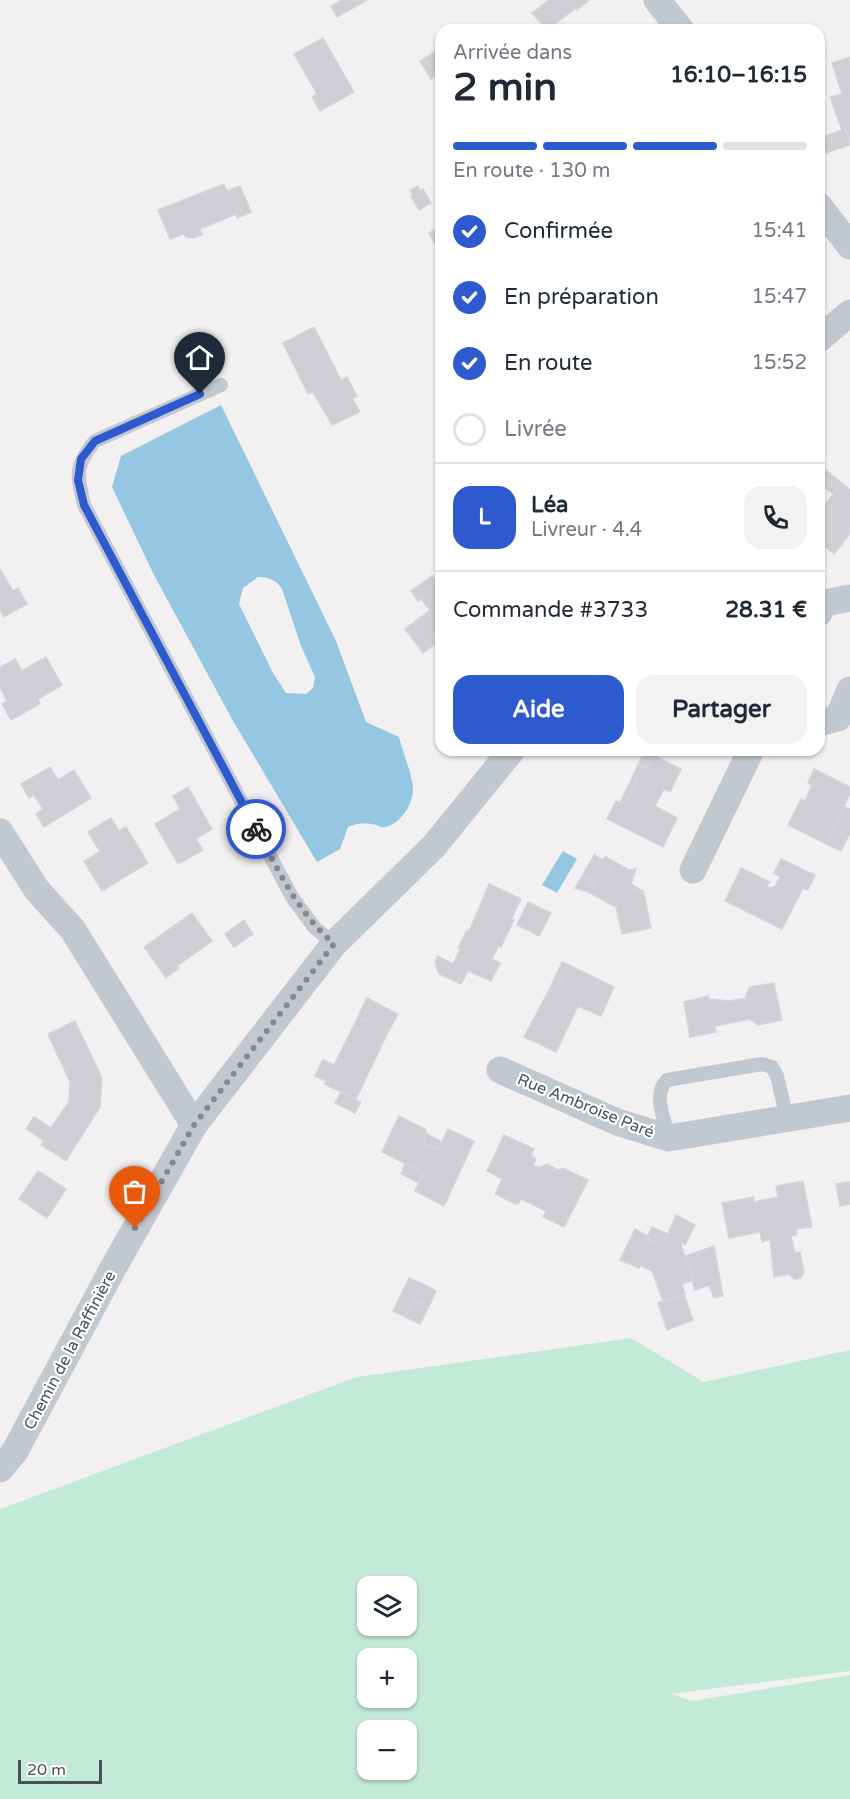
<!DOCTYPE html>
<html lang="fr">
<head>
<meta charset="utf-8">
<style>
  body { margin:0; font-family:"Varela Round",sans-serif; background:#f2f2f3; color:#1f2937; height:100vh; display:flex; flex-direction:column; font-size:22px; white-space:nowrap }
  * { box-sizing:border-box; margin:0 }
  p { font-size:20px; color:#747a83 }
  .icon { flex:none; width:33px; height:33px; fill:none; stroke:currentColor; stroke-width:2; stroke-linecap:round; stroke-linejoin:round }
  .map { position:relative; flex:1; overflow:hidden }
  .side { position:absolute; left:435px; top:24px; width:390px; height:732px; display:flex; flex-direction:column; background:#fff; border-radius:18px; box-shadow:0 2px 4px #0004 }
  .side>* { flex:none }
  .tools { position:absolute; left:357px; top:1576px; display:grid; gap:12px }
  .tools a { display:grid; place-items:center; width:60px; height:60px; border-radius:12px; background:#fff; box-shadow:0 2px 4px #0004; font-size:30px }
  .scale { position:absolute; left:18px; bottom:15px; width:84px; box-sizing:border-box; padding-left:6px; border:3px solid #4a505b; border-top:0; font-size:16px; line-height:21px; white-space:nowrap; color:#4a505b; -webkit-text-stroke:4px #fff; paint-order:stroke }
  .pin { position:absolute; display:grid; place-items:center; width:51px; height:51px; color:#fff; margin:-62px -26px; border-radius:50% 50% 50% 0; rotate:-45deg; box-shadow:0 0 6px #0007 }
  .pin .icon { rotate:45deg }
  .courier { position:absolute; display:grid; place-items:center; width:60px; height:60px; margin:-30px; border:4px solid #2d5bcf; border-radius:50%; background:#fff; color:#222; box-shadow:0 2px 8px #0007 }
  .overview em { font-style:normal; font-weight:800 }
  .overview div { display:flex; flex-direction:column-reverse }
  .overview { display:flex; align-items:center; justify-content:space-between; height:102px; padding:0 18px }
  h1 { font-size:39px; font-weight:800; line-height:45px }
  .bar { display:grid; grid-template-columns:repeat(4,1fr); gap:9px 6px; align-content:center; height:72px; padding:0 18px }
  .bar i { height:8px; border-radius:4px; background:#e0e1e3 }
  .bar .selected { background:#2d5bcf }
  .bar p { grid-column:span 4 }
  .line { display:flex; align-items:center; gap:15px; padding:0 18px; border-top:2px solid #e0e1e3 }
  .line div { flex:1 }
  .round { display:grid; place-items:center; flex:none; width:63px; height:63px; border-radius:18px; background:#f2f2f3 }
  ol { padding:0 18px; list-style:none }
  li { display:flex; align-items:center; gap:18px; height:66px }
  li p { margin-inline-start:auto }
  li .icon { padding:6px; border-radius:50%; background:#2d5bcf; color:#fff; stroke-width:4 }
  li:last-child { color:#747a83 }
  li i { width:33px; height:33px; border:3px solid #e0e1e3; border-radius:50% }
  .primary-button { display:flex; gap:12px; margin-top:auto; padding:12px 18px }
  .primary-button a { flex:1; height:69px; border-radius:18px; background:#2d5bcf; color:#fff; font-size:24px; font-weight:800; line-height:69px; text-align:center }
  .primary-button a+a { background:#f2f2f3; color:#1f2937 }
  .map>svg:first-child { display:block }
  .green { fill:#c3ead8; fill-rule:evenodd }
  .water { fill:#95c7e3; fill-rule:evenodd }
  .building { fill:#ceced4; stroke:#d4d5da; stroke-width:1.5 }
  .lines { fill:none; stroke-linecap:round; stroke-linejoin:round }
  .lane { stroke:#c2c8d0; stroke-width:14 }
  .street { stroke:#c2c8d0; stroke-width:27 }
  .done { stroke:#85888f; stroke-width:6; stroke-dasharray:0 10.8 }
  .route { stroke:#2d5bcf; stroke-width:8 }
  .labels { text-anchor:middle; stroke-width:4.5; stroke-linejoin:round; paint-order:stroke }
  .street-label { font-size:16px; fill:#4a505b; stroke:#fff }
</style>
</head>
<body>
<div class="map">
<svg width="850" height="1799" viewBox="0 0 850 1799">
  <rect width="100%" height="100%" fill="#f2f0f0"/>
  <path class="green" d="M631,1338L704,1382L850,1350V1671L671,1694L692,1701L850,1675V1799H0V1509L357,1377ZM368,1587H406V1626H368ZM368,1659H406V1698H368ZM368,1731H406V1770H368Z"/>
  <g class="water">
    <path d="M221,405L336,641L366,722L399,737C403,753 411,771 413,787C414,803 401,824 385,827C380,828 376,824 371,824C364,822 355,824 348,827L340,849L317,862L233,721L154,575L112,487L121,456ZM258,577C268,577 277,580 282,589L301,646L315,677L313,688L306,694L286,693L273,673L239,604L243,588Z"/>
    <polygon points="563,851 577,859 557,893 542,885"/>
  </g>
  <g class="building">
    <polygon points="342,0 367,0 337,17 331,6"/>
    <polygon points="549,0 589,0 577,10 576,8 547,30 532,13"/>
    <polygon points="323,38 354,92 320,111 312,97 317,94 294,54"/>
    <polygon points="441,48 441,77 439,74 431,79 420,61"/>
    <polygon points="850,57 850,144 845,129 842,130 830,97 842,94 832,63"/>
    <polygon points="845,129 850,145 819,155 819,138"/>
    <polygon points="224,184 227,191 240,186 251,212 237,218 236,214 200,229 202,235 194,238 186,237 183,234 170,239 158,210"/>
    <polygon points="418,186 420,191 423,189 431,203 419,210 411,196 413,195 410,190"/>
    <polygon points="441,227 441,254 429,233"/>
    <polygon points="314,327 341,380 347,377 357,396 352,398 360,412 332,425 313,392 308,394 283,343"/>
    <polygon points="822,467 842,483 833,494 819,483 819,471"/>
    <polygon points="842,483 850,490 850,534 834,554 819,542 819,512"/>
    <polygon points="0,568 13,591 18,588 27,604 4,617 0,610"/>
    <polygon points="432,576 438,584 441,582 441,628 433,634 439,641 423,653 405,629 430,610 421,599 418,601 411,591"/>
    <polygon points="46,657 62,685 38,699 40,704 11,720 2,704 7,701 0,687 0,667 15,659 22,671"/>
    <polygon points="645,751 653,755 647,768 638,764"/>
    <polygon points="653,755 681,769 670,792 664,789 655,806 677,818 663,847 607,819 616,801 622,804 626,802 638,778 633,776 638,764 647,768"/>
    <polygon points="50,767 58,780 74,770 91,798 44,827 36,814 43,809 34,795 29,798 21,784"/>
    <polygon points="814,769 850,787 850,794 826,844 788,825 801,799 805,801 812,785 808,783"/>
    <polygon points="633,776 638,778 626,802 622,804 620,803"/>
    <polygon points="188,787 212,829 196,839 203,850 178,864 155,824 180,809 173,796"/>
    <polygon points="844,807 850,809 850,833 841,851 826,844"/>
    <polygon points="111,818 119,831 126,827 148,863 102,891 84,861 100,852 88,832"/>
    <polygon points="594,855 603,860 605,856 613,861 607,872 625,883 624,885 644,894 651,928 622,934 616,907 588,892 594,882 582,876"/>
    <polygon points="781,859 815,875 808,890 803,888 782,929 725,901 741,868 770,882 767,886 769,888 775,886 780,877 774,873"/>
    <polygon points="613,861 629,870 636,869 631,884 643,891 644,894 624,885 625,883 607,872"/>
    <polygon points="582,876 594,882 588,892 575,888"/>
    <polygon points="489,884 521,899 511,919 514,920 501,947 498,946 492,959 500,963 491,981 468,971 461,984 439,974 435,962 438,956 453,964 460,949 458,948 467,930 469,932"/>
    <polygon points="528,902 551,913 539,936 517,925"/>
    <polygon points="192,913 212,941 177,966 179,968 166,978 144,947"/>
    <polygon points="244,920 253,934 234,947 225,934"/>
    <polygon points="562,962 569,965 555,993 549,990"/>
    <polygon points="569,965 614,987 601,1016 578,1006 556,1052 524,1037 549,990 555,993"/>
    <polygon points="774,983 782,1020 758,1025 750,1019 715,1026 716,1032 690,1037 684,1002 708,996 709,999 730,1001 746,998 746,994 750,987"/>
    <polygon points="367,998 398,1014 388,1032 358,1017"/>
    <polygon points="358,1017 388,1032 356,1099 324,1084 326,1081 315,1076 323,1060 334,1065"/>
    <polygon points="75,1021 102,1078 100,1107 66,1161 59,1156 61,1151 26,1129 34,1117 51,1128 69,1102 70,1082 48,1034"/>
    <polygon points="341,1092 361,1102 355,1113 335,1103"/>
    <polygon points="399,1116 425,1129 427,1134 423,1142 438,1150 448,1129 474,1141 444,1206 415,1191 424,1173 382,1152"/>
    <polygon points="427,1134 442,1142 438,1150 423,1142"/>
    <polygon points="504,1135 534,1149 531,1156 536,1159 533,1165 539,1168 547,1164 558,1170 563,1168 588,1180 564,1227 543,1217 546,1211 521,1199 519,1203 515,1204 495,1194 502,1179 487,1171"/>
    <polygon points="44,1140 61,1151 59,1156 41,1145"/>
    <polygon points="405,1164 424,1173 419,1183 401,1174"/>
    <polygon points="38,1171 66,1189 47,1218 19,1199"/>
    <polygon points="803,1181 812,1227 796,1229 797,1235 791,1236 795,1253 800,1252 804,1272 801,1278 794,1279 789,1274 774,1277 770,1240 762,1242 760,1232 729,1238 722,1203 754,1197 754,1202 778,1197 776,1186"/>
    <polygon points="850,1182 850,1204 840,1206 836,1184"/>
    <polygon points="676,1215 695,1225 685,1245 682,1243 681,1245 693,1280 682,1284 685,1294 663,1301 652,1271 640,1265 639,1268 620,1260 635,1229 648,1236 651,1243 666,1238"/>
    <polygon points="652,1227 668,1234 666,1238 651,1243 648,1236"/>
    <polygon points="714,1246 723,1296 714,1298 709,1285 695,1290 685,1256"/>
    <polygon points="409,1278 421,1283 405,1317 393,1311"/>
    <polygon points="421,1283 436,1291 428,1308 413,1300"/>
    <polygon points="684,1294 693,1320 667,1330 658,1303"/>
    <polygon points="413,1300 428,1308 420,1324 405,1317"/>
  </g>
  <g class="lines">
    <g class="lane">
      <path d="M221,385L95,441C74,467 77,474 84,505L292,897L314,927L334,944"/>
      <path d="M669,1138C665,1121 652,1094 667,1080L762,1064L772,1067L777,1076L787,1119"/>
    </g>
    <g class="street">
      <polyline points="657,0 681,30"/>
      <polyline points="819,206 850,246"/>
      <polyline points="819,339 850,313"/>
      <polyline points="819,613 824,603 850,598"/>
      <polyline points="819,723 838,718 850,690"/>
      <polyline points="0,832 37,890 73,930 194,1125"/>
      <polyline points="693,870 751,750"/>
      <polyline points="500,1070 617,1122 669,1138 850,1108"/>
      <polyline points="0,1469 15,1451 112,1270 194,1125 334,944 434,846 512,750"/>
    </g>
  </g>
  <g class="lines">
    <path class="done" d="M135,1228L194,1125L334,944C296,910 280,873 256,829"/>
    <polyline class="route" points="200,394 95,441 81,459 78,480 84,505 256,829"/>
  </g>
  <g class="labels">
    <g class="street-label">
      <text transform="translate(586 1105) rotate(22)" y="6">Rue Ambroise Paré</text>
      <text transform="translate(69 1350) rotate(-62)" y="6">Chemin de la Raffinière</text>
    </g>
  </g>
</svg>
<div class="tools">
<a><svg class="icon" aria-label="layers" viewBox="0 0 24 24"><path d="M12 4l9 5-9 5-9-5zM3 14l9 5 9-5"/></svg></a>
<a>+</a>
<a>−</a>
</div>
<div class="scale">20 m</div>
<div class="pin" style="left:135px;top:1228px;background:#ea580c"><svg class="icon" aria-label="bag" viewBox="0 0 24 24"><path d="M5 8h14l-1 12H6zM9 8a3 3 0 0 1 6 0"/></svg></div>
<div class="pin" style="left:200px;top:394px;background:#1f2937"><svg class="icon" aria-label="home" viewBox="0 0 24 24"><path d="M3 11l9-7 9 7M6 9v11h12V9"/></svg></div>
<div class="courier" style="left:256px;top:829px"><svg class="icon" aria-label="bike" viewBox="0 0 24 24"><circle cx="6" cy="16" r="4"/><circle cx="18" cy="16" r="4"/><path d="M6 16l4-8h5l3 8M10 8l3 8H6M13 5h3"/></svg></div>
<section class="side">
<div class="overview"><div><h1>2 min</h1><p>Arrivée dans</p></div><em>16:10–16:15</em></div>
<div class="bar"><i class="selected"></i><i class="selected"></i><i class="selected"></i><i></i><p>En route · 130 m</p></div>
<ol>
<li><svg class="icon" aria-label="check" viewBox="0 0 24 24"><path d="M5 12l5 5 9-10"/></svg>Confirmée<p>15:41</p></li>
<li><svg class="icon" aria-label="check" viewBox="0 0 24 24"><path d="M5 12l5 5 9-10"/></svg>En préparation<p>15:47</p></li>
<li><svg class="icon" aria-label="check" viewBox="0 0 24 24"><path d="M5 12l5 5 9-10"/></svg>En route<p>15:52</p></li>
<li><i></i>Livrée</li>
</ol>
<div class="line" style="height:108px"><b class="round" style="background:#2d5bcf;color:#fff">L</b><div><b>Léa</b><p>Livreur · 4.4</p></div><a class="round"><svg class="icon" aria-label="phone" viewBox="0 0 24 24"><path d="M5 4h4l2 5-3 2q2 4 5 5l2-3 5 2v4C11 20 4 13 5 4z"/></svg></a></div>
<div class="line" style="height:78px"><div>Commande #3733</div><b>28.31 €</b></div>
<div class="primary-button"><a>Aide</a><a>Partager</a></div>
</section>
</div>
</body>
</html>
